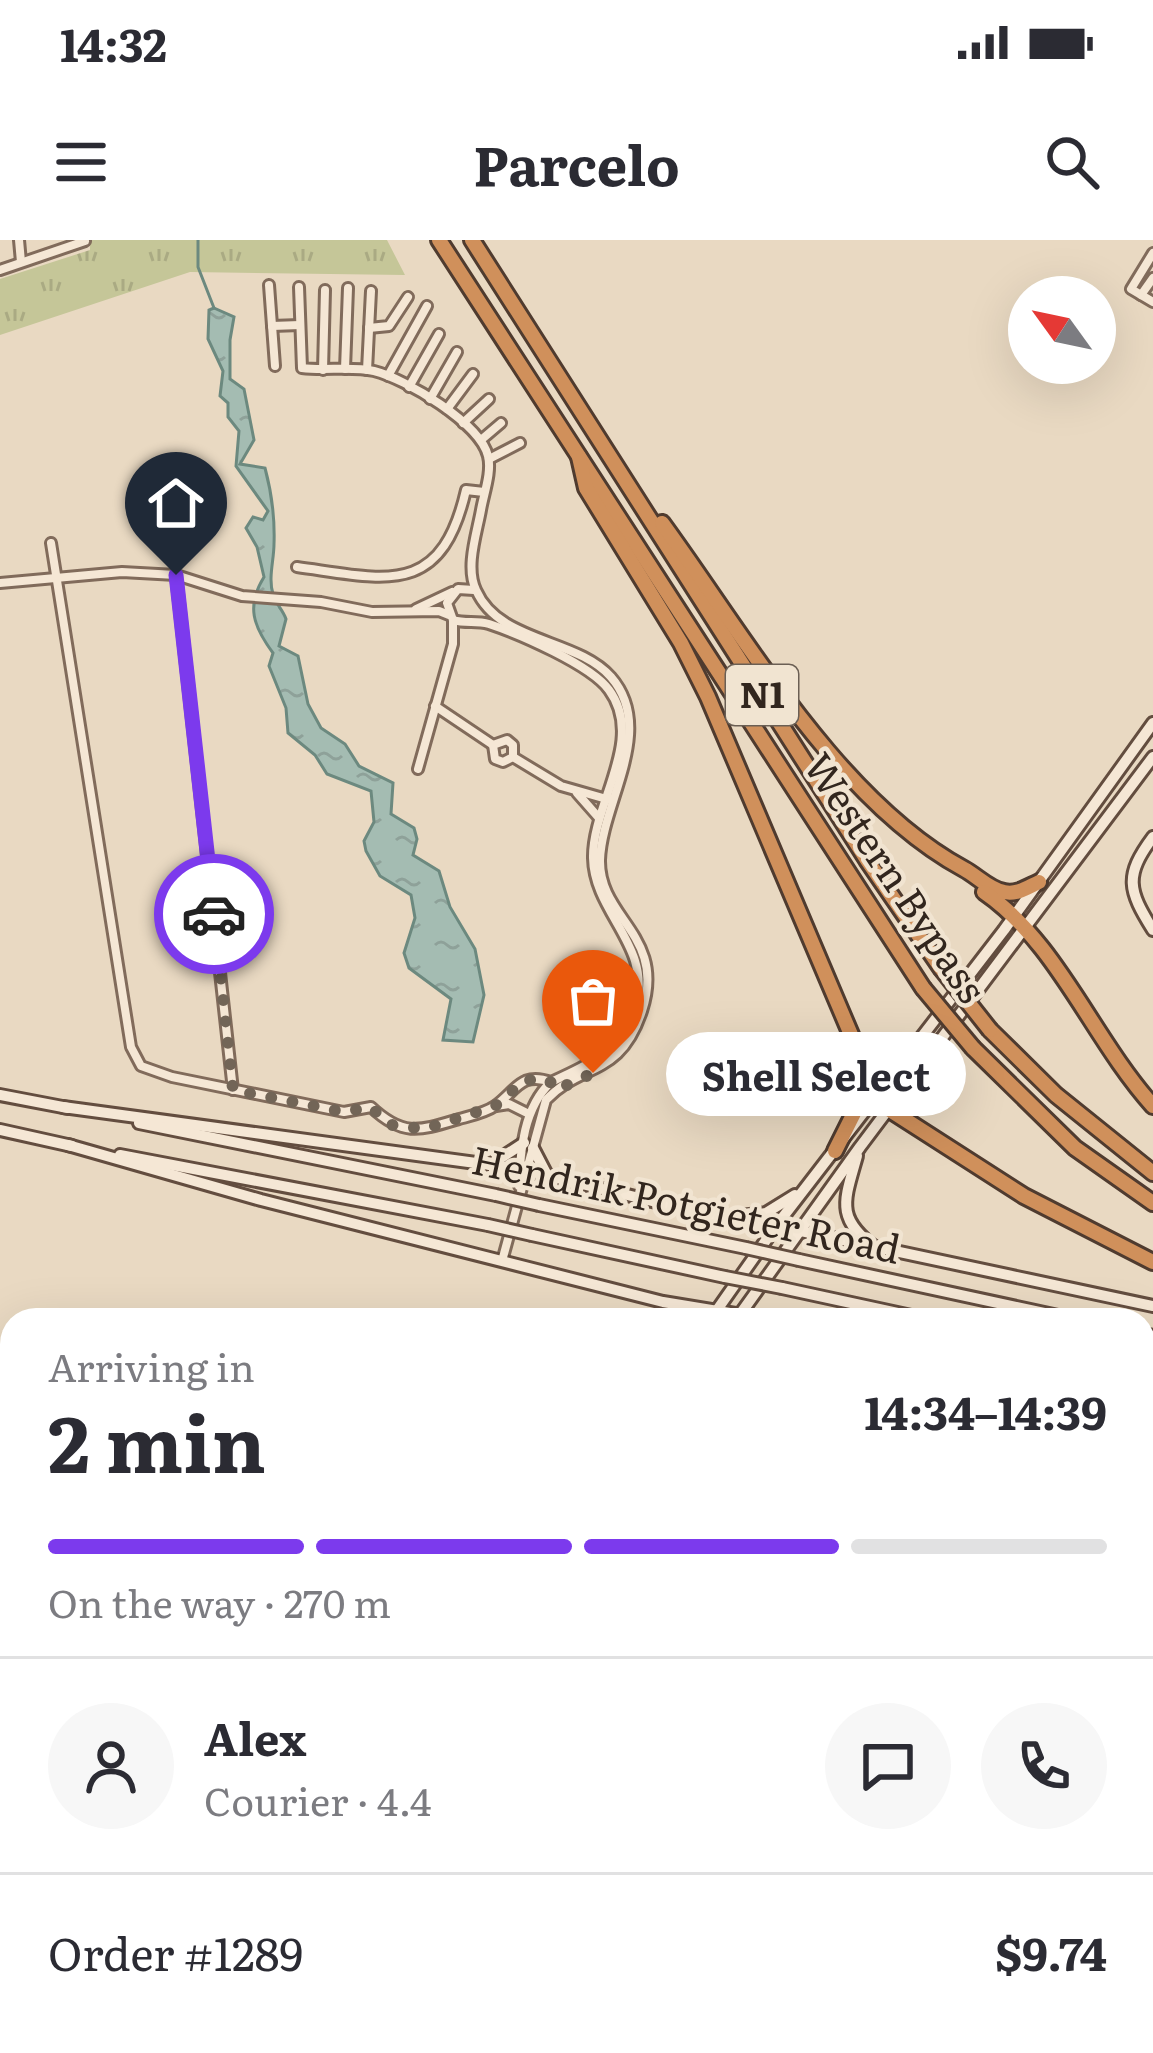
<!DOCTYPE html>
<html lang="en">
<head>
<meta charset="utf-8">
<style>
  body { margin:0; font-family:Literata,serif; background:#f7f7f7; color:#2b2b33; height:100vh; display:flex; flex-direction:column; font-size:45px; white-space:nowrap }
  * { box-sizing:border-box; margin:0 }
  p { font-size:39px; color:#7c7c81 }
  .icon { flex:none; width:66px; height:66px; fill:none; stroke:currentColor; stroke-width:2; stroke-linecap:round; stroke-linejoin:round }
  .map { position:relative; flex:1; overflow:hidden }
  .side { position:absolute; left:0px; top:1068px; width:1155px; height:747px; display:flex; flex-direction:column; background:#fff; border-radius:36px 36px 0 0; box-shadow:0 12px 48px #0002 }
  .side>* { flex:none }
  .needle { width:78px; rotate:303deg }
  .fabs { position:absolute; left:1008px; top:36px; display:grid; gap:24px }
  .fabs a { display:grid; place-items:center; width:108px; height:108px; border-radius:50%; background:#fff; box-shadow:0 12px 48px #0002; font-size:60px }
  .pin { position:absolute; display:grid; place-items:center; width:102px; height:102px; color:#fff; margin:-123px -51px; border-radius:50% 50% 50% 0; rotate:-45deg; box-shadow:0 0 12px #0007 }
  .pin .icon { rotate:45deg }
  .courier { position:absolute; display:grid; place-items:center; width:120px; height:120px; margin:-60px; border:9px solid #7c3aed; border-radius:50%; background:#fff; color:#222; box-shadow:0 3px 15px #0007 }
  .bubble { position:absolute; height:84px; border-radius:42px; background:#fff; box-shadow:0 12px 48px #0002; font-size:39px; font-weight:700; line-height:84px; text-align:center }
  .headline em { font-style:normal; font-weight:700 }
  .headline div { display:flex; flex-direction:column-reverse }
  .headline { display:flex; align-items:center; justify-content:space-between; height:204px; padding:0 48px }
  h1 { font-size:78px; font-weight:700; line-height:90px }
  .bar { display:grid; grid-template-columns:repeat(4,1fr); gap:18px 12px; align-content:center; height:144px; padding:0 48px }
  .bar i { height:15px; border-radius:9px; background:#e1e1e2 }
  .bar .selected { background:#7c3aed }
  .bar p { grid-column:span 4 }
  .line { display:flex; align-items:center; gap:30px; padding:0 48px; border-top:3px solid #e1e1e2 }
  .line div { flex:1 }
  .round { display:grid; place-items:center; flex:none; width:126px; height:126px; border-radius:63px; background:#f7f7f7 }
  .status { display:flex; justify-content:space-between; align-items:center; height:84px; padding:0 60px; background:#fff; direction:ltr }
  .status svg { height:33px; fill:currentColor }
  header { display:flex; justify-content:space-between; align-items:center; height:156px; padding:0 48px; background:#fff; font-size:54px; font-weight:700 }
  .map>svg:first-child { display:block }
  .park { fill:url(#park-tufts) }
  .water { fill:url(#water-ripples); stroke:#6c897f; stroke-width:3 }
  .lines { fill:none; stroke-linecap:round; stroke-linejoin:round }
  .stream { stroke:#6c897f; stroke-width:3 }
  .street-casing { stroke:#816b5b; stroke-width:14 }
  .secondary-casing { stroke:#634d3f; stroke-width:16 }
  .highway-casing { stroke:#4f3b2f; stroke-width:20 }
  .street { stroke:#f5e7d5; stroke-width:8 }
  .secondary { stroke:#f5e7d5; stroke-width:10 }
  .highway { stroke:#d0905b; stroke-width:14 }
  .secondary-bridge-casing { stroke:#634d3f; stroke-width:16; stroke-linecap:butt }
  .highway-bridge-casing { stroke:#4f3b2f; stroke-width:20; stroke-linecap:butt }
  .secondary-bridge { stroke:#f5e7d5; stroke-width:10 }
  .highway-bridge { stroke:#d0905b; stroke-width:14 }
  .done { stroke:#726557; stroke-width:12; stroke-dasharray:0 21.6 }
  .route { stroke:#7c3aed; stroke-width:15 }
  .labels { text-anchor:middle; stroke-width:9; stroke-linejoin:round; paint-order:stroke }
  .shield { fill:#f1e4d1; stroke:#6b5f54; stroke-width:3 }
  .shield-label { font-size:36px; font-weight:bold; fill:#32261e }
  .street-label { font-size:39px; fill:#32261e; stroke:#f1e4d1 }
</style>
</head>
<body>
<div class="status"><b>14:32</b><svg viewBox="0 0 49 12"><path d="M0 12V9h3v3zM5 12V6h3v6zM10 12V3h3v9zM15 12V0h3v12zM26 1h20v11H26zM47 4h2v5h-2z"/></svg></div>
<header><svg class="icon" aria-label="menu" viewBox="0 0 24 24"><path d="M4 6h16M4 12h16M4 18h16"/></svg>Parcelo<svg class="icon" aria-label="search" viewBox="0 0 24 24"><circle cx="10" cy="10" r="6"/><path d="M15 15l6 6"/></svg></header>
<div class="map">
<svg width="1153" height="1813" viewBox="0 0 1153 1813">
  <defs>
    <pattern id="park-tufts" width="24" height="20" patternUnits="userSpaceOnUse" patternTransform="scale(3)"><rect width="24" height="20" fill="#c5c698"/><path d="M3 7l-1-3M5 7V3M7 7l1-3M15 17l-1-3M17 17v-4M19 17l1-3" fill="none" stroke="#aaaa83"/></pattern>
    <pattern id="water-ripples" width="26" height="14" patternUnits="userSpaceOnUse" patternTransform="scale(3)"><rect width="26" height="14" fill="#a4bcb2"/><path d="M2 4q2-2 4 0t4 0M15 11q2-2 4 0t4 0" fill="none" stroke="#8ea199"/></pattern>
  </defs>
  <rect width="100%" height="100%" fill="#e9d9c2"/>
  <g class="park">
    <polygon points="90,0 387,0 405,35 190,32 0,95 0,39 90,10"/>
    <polygon points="0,1208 12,1208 12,1604 0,1625"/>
  </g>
  <path class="water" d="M214,68L234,77L230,100V139L244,149L254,200L240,224L265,228C272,254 275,277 274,304C274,320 268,338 273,354C275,363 283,370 286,379L279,406L298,416L308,464L321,488L345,504L359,526L393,543L391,574L414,588L417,599L413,615L439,631L450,667L475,709L484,755L473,802L443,800L451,759L409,728L404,713L415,678L411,655L380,636L366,611L364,601L374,582L371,551L327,534L315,515L288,493L286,468L269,426L273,413C253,386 246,366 264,337L257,307L246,288L253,277L263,280L268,271L236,226L239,191L228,177V163L220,156L223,131L208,99L209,70Z"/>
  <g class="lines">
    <g class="stream">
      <polyline points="198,0 198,27 214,68"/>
      <polyline points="1143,1406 1153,1399"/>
    </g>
    <g class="street-casing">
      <g id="street">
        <polyline points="19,0 21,22"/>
        <polyline points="1153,13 1131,49 1153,62"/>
        <polyline points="0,30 85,1"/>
        <polyline points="269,45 275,126"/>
        <path d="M299,47L302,128C325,131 351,126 374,131C406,139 480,183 488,216C492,232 484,253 481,270C477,293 465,327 476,350C499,403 577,398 611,437C657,490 602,562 600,620C599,679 667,695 642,771C620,838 582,822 546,860L502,1021"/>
        <polyline points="1141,55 1153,38"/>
        <polyline points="272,86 300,85"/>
        <polyline points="369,88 389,86 408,57"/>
        <polyline points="345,129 348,48"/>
        <polyline points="323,130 325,50"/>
        <polyline points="367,130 371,51"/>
        <polyline points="388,136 427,66"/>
        <polyline points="409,147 439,94"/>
        <polyline points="430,159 457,112"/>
        <polyline points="447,169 473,134"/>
        <polyline points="463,183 489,159"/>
        <polyline points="481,200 501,183"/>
        <polyline points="489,219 520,203"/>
        <path d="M51,303L131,807L141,826L172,837L344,872L371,867C403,897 419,891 459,879C470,876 485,873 495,866C516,851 521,831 551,842C590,824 624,809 636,765C652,706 594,673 593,618C592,564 646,500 609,450C591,425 519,394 489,384C476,380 466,384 453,380"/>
        <path d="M297,327C385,339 441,359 466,250L484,252"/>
        <polyline points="176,335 233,850"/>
        <polyline points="0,343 122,332 176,335 242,356 321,362 372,372 439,371 449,375"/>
        <polyline points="416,369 452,352"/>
        <polyline points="435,466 493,505"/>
        <polyline points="513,517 503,522 495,519 493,505 507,500 513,505 513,517 561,546 610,560"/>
        <polyline points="418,529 453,404 453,380 447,363 458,349 474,350"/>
        <polyline points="577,553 599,578"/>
        <polyline points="496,866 509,864 529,874"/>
        <path d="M519,946C520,910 524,867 551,842"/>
        <polyline points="1143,1603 1153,1594"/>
        <polyline points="265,1803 266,1813"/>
        <polyline points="586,1803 589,1813"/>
        <polyline points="239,1813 240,1803"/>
        <polyline points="703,1813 709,1803"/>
        <polyline points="881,1813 895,1803"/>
      </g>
    </g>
    <g class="secondary-casing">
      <g id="secondary">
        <path d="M1153,597C1124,636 1128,650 1153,690"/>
        <polyline points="0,855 68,868"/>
        <polyline points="63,867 520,929 726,979 768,984 1153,1066"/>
        <polyline points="139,883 496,955"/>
        <polyline points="0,890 72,906"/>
        <polyline points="68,905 261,960 663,1062 773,1080"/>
        <polyline points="533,908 547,935"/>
        <polyline points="120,915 488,985"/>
        <path d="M857,916C844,962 835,978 877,1009"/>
        <polyline points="490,925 524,903"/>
        <polyline points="539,965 746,1008"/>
        <polyline points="741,976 766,973 795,955"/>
        <polyline points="532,995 725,1037"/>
        <polyline points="799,1020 1077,1080"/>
        <polyline points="782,1048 930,1080"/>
        <polyline points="710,1080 776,986 1004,690 1153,483"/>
        <polyline points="736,1080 860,907 1153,517"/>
        <polyline points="1143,1094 1153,1096"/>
        <polyline points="1143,1126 1153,1129"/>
        <polyline points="1143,1159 1153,1160"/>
        <polyline points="0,1197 12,1196"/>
        <polyline points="440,1803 450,1813"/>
        <polyline points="461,1803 471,1813"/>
      </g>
    </g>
    <g class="highway-casing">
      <g id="highway">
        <polyline points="439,0 923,748"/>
        <polyline points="472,0 867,620 941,728"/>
        <polyline points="579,217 586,248 681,403 708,457 852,797 890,870 1024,956 1153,1022"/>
        <path d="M662,283C746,398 838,561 964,629C977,636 990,650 1004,652C1017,655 1028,647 1039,642"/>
        <path d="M984,652C1058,703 1092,798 1153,866"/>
        <polyline points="990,790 1056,855 1153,933"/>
        <polyline points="973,808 1075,908 1153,963"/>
        <polyline points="835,911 861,859 855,814"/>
      </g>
    </g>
    <use href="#street" class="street"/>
    <use href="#secondary" class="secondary"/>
    <use href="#highway" class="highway"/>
    <g class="secondary-bridge-casing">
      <g id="secondary-bridge">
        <polyline points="496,955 539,965"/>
        <polyline points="488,985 532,995"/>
        <polyline points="746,1008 799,1020"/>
        <polyline points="725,1037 782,1048"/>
      </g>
    </g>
    <g class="highway-bridge-casing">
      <g id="highway-bridge">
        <polyline points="941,728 990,790"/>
        <polyline points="923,748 973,808"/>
      </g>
    </g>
    <use href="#secondary-bridge" class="secondary-bridge"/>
    <use href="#highway-bridge" class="highway-bridge"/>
  </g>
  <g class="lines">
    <polyline class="done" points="214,674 233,850 344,872 370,867 392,885 425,889 495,866 525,840 549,840 556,850 593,833"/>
    <polyline class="route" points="176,335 214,674"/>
  </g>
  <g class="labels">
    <rect class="shield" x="726" y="425" width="72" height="60" rx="9"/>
    <g class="shield-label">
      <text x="762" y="468">N1</text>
    </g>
    <g class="street-label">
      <text transform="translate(895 638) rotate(56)" y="14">Western Bypass</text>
      <text transform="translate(686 965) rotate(12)" y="14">Hendrik Potgieter Road</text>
    </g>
  </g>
</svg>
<div class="fabs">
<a><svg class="needle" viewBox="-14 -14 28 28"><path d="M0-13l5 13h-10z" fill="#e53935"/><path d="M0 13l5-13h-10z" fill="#7c7c81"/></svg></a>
</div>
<div class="pin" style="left:593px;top:833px;background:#ea580c"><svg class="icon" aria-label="bag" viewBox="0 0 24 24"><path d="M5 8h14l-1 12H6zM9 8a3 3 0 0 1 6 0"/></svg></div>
<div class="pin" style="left:176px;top:335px;background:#1f2937"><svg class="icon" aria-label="home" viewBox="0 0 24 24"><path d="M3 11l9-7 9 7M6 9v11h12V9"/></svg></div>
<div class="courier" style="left:214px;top:674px"><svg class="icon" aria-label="car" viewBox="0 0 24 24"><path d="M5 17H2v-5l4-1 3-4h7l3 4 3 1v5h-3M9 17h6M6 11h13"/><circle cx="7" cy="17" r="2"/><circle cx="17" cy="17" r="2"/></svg></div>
<div class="bubble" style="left:666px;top:792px;width:300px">Shell Select</div>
<section class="side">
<div class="headline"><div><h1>2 min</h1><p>Arriving in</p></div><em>14:34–14:39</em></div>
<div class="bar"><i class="selected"></i><i class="selected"></i><i class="selected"></i><i></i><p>On the way · 270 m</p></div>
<div class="line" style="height:216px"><a class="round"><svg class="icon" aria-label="person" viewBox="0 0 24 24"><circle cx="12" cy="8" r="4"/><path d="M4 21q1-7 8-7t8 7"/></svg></a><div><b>Alex</b><p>Courier · 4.4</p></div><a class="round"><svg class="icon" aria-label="chat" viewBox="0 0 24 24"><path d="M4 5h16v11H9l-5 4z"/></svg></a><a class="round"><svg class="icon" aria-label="phone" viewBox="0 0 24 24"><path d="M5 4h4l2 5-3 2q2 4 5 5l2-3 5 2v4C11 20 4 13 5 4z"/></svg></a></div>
<div class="line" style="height:156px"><div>Order #1289</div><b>$9.74</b></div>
</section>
</div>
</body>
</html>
